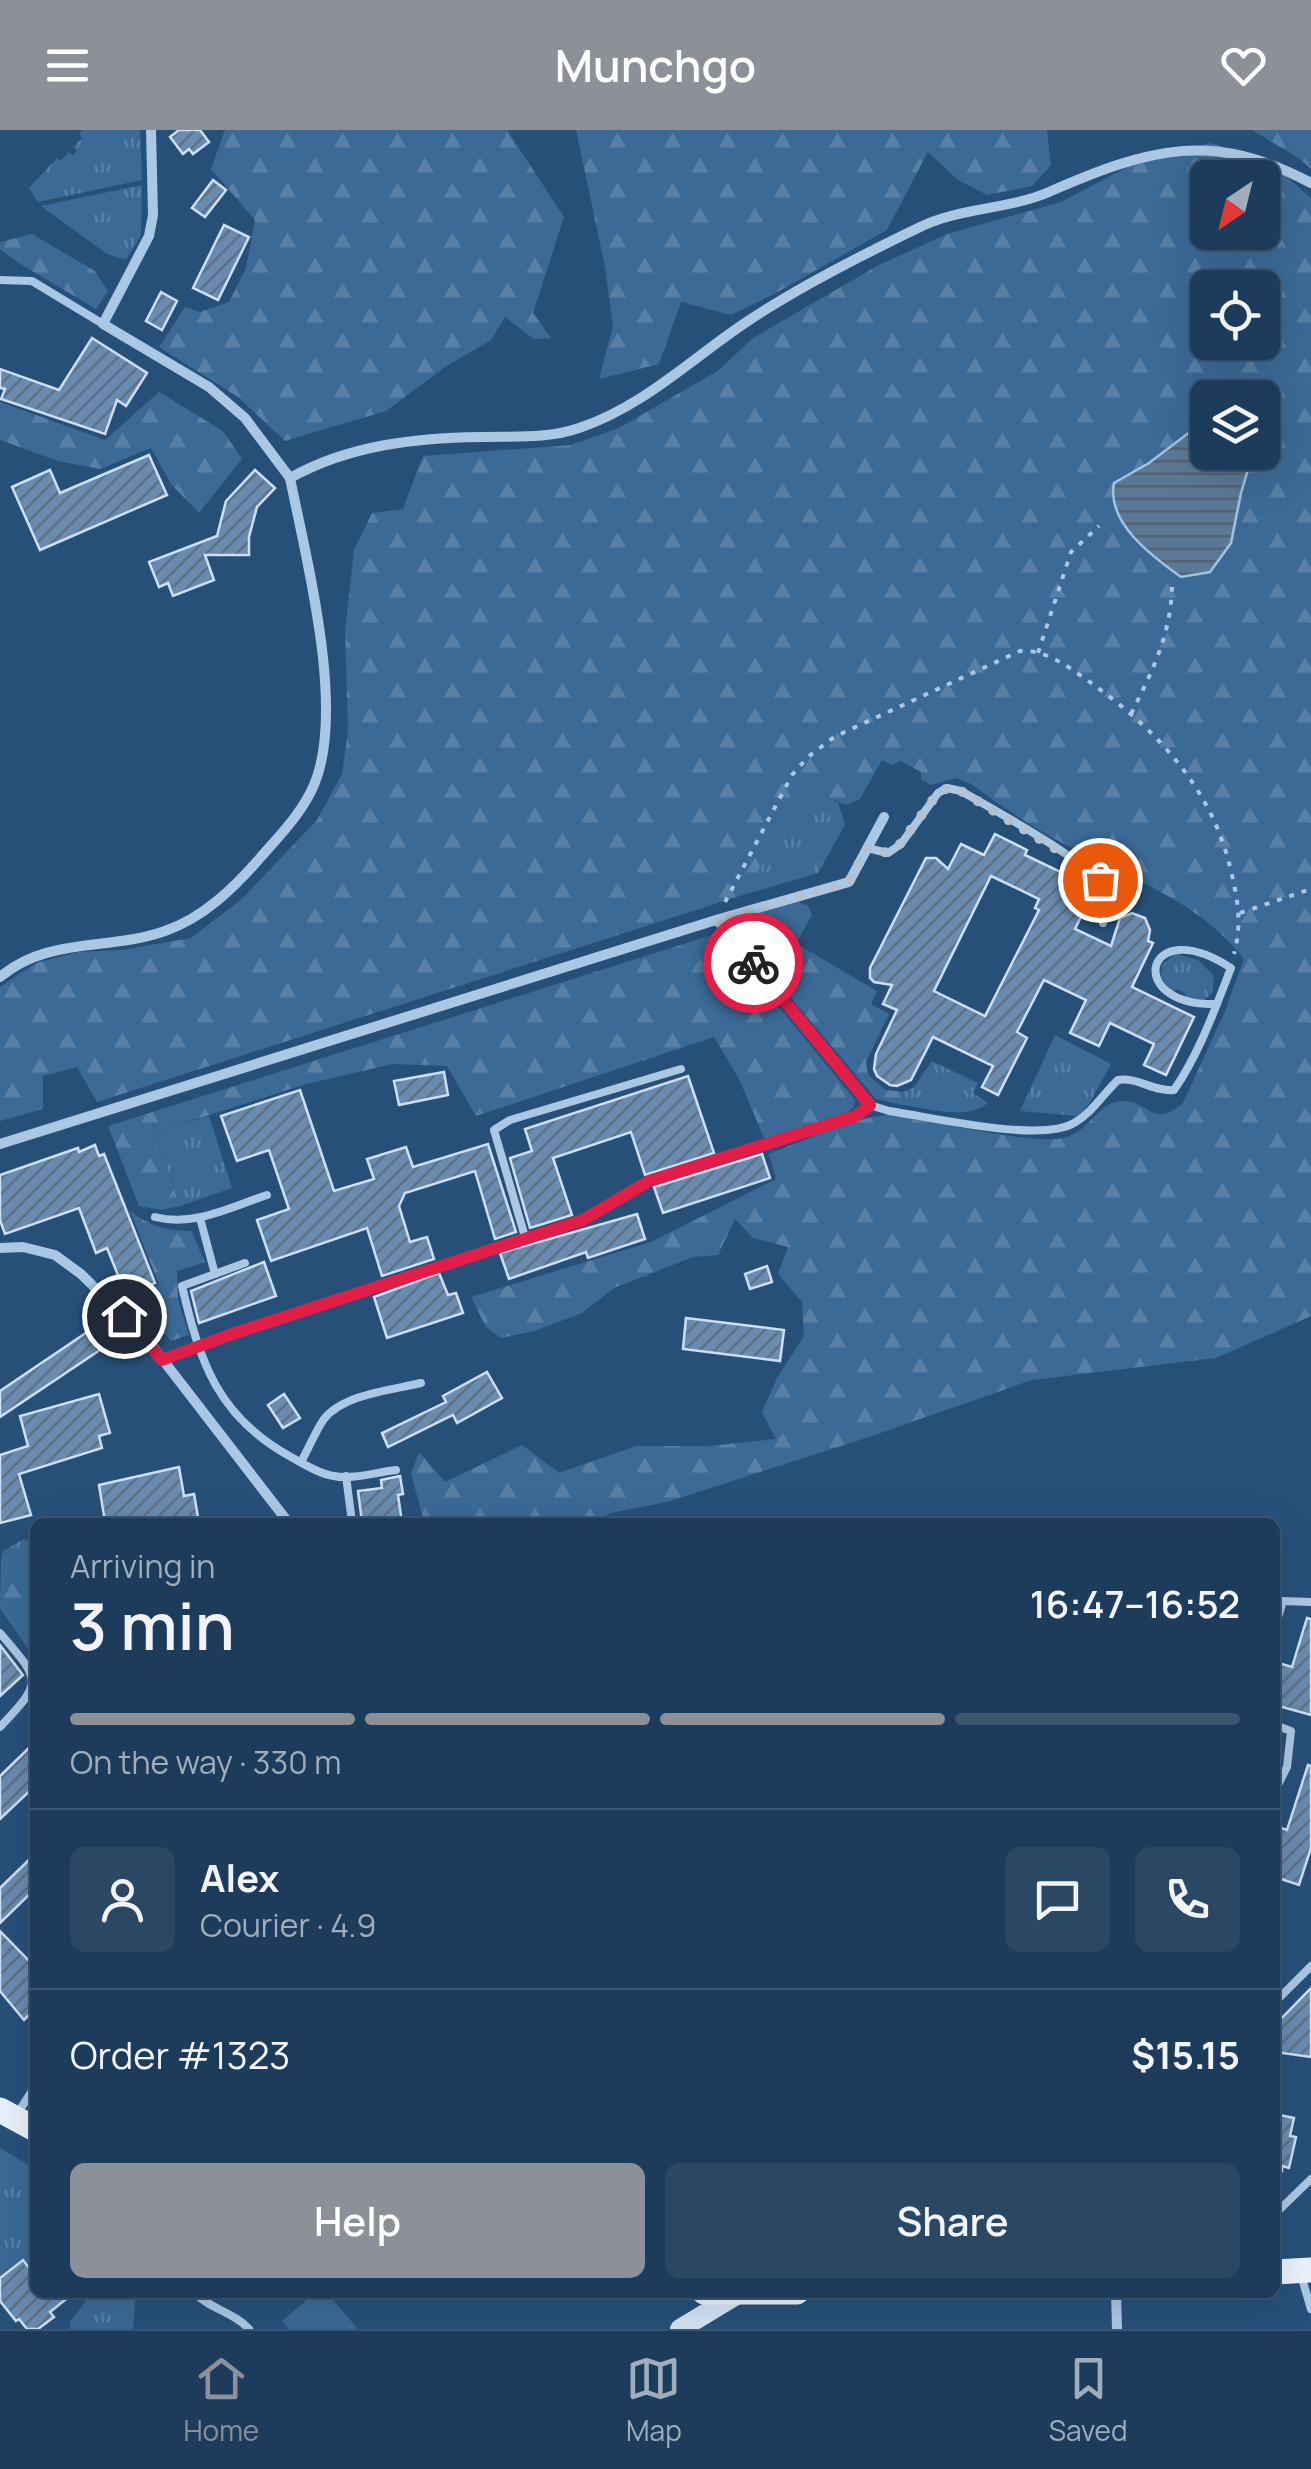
<!DOCTYPE html>
<html lang="en">
<head>
<meta charset="utf-8">
<style>
  body { margin:0; font-family:Manrope,sans-serif; background:#2a4764; color:#f1f3f6; height:100vh; display:flex; flex-direction:column; font-size:38px; white-space:nowrap }
  * { box-sizing:border-box; margin:0 }
  p { font-size:32px; color:#a0adbb }
  .icon { flex:none; width:55px; height:55px; fill:none; stroke:currentColor; stroke-width:2; stroke-linecap:round; stroke-linejoin:round }
  .map { position:relative; flex:1; overflow:hidden }
  .sheet { position:absolute; left:30px; top:1388px; width:1250px; height:780px; display:flex; flex-direction:column; background:#1d3c5b; border-radius:15px; box-shadow:0 10px 40px #0002,0 0 0 2px #3b5671 }
  .sheet>* { flex:none }
  .needle { width:65px; rotate:215deg }
  .tools { position:absolute; left:1190px; top:30px; display:grid; gap:20px }
  .tools a { display:grid; place-items:center; width:90px; height:90px; border-radius:15px; background:#1d3c5b; box-shadow:0 10px 40px #0002,0 0 0 2px #3b5671; font-size:50px }
  .pin { position:absolute; display:grid; place-items:center; width:85px; height:85px; color:#fff; margin:-42px; border:5px solid #fff; border-radius:50%; box-shadow:0 2px 10px #0007 }
  .courier { position:absolute; display:grid; place-items:center; width:100px; height:100px; margin:-50px; border:8px solid #e11d48; border-radius:50%; background:#fff; color:#222; box-shadow:0 2px 12px #0007 }
  .headline em { font-style:normal; font-weight:600 }
  .headline div { display:flex; flex-direction:column-reverse }
  .headline { display:flex; align-items:center; justify-content:space-between; height:170px; padding:0 40px }
  h1 { font-size:65px; font-weight:600; line-height:75px }
  .bar { display:grid; grid-template-columns:repeat(4,1fr); gap:15px 10px; align-content:center; height:120px; padding:0 40px }
  .bar i { height:12px; border-radius:8px; background:#3b5671 }
  .bar .current { background:#8c9099 }
  .bar p { grid-column:span 4 }
  .line { display:flex; align-items:center; gap:25px; padding:0 40px; border-top:2px solid #3b5671 }
  .line div { flex:1 }
  .round { display:grid; place-items:center; flex:none; width:105px; height:105px; border-radius:15px; background:#2a4764 }
  .primary-button { display:flex; gap:20px; margin-top:auto; padding:20px 40px }
  .primary-button a { flex:1; height:115px; border-radius:15px; background:#8c9099; color:#fff; font-size:40px; font-weight:600; line-height:115px; text-align:center }
  .primary-button a+a { background:#2a4764; color:#f1f3f6 }
  header { display:flex; justify-content:space-between; align-items:center; height:130px; padding:0 40px; background:#8c9099; color:#fff; font-size:45px; font-weight:600 }
  .tabs { display:flex; justify-content:space-around; align-items:center; height:140px; border-top:2px solid #3b5671; background:#1d3c5b; font-size:28px; color:#a0adbb }
  .tabs a { display:grid; justify-items:center; gap:5px }
  .tabs .current { color:#8c9099 }
  .map>svg:first-child { display:block }
  .grass { fill:url(#grass-tufts) }
  .forest { fill:url(#forest-firs); fill-rule:evenodd }
  .pitch { fill:#3b6a96 }
  .water { fill:url(#water-rules); stroke:#9fc3e3; stroke-width:2.5 }
  .building { fill:url(#building-hatch); stroke:#cde0f3; stroke-width:2.5; fill-rule:evenodd }
  .lines { fill:none; stroke-linecap:round; stroke-linejoin:round }
  .path { stroke:#aac7e3; stroke-width:4; stroke-dasharray:5 8; stroke-linecap:butt }
  .service { stroke:#aac7e3; stroke-width:8 }
  .minor { stroke:#aac7e3; stroke-width:10 }
  .secondary { stroke:#d3e3f4; stroke-width:20 }
  .primary { stroke:#e9f2fc; stroke-width:25 }
  .done { stroke:#b3c2d0; stroke-width:10; stroke-dasharray:0 18 }
  .route { stroke:#e11d48; stroke-width:12 }
</style>
</head>
<body>
<header><svg class="icon" aria-label="menu" viewBox="0 0 24 24"><path d="M4 6h16M4 12h16M4 18h16"/></svg>Munchgo<svg class="icon" aria-label="heart" viewBox="0 0 24 24"><path d="M12 20l-8-8c-3-5 5-10 8-4 3-6 11-1 8 4z"/></svg></header>
<div class="map">
<svg width="1311" height="2199" viewBox="0 0 1311 2199">
  <defs>
    <pattern id="grass-tufts" width="24" height="20" patternUnits="userSpaceOnUse" patternTransform="scale(2.5)"><rect width="24" height="20" fill="#3b6a96"/><path d="M3 7l-1-3M5 7V3M7 7l1-3M15 17l-1-3M17 17v-4M19 17l1-3" fill="none" stroke="#5880a6"/></pattern>
    <pattern id="forest-firs" width="22" height="20" patternUnits="userSpaceOnUse" patternTransform="scale(2.5)"><rect width="22" height="20" fill="#3b6a96"/><path d="M5 1l3.5 6h-7zM16 11l3.5 6h-7z" fill="#5880a6"/></pattern>
    <pattern id="water-rules" width="6" height="5" patternUnits="userSpaceOnUse" patternTransform="scale(2.5)"><rect width="6" height="5" fill="#5b7997"/><path d="M0 2.5h6" fill="none" stroke="#546272"/></pattern>
    <pattern id="building-hatch" width="6" height="6" patternUnits="userSpaceOnUse" patternTransform="scale(2.5)"><rect width="6" height="6" fill="#688baf"/><path d="M-1 1l2-2M0 6l6-6M5 7l2-2" fill="none" stroke="#5d7287"/></pattern>
  </defs>
  <rect width="100%" height="100%" fill="#275079"/>
  <g class="grass">
    <polygon points="83,0 140,0 142,50 38,72 29,58 57,28 60,31 69,22 73,25 77,21 73,17 82,8 79,4"/>
    <polygon points="142,55 141,105 126,130 107,124 41,76"/>
    <polygon points="810,657 838,672 845,695 818,743 743,765"/>
    <polygon points="797,771 808,776 812,785 776,850 740,811 738,794 749,786"/>
    <polygon points="1176,824 1198,830 1214,846 1212,863 1204,870 1186,870 1185,863 1177,859 1171,862 1161,847 1162,834"/>
    <polygon points="1055,905 1111,934 1089,974 1078,986 1020,981"/>
    <path d="M932,931L978,953L973,963L988,973C965,991 929,978 902,975L903,962L914,957Z"/>
    <polygon points="209,986 232,1058 180,1076 154,1003"/>
    <polygon points="24,1409 35,1415 35,1435 1,1433 3,1421"/>
    <polygon points="0,2018 35,2039 35,2142 23,2128 0,2146"/>
    <polygon points="92,2163 136,2163 133,2199 70,2199 70,2192"/>
  </g>
  <g class="forest">
    <polygon points="225,0 507,0 564,87 533,183 551,208 534,209 505,187 491,210 445,237 386,281 285,311 238,267 159,217 185,177 200,182 229,172 246,138 255,90 211,39"/>
    <polygon points="576,0 1047,0 1051,35 1032,56 987,65 958,50 928,22 887,100 774,164 731,185 681,172 659,234 599,249 613,196 605,137"/>
    <polygon points="1252,0 1311,0 1311,39 1300,29"/>
    <path d="M1209,13C1254,25 1278,35 1311,69V1186L1216,1228L1032,1250L866,1308L667,1372L611,1383L592,1392H424L411,1343L419,1322L445,1352L522,1315L559,1343L636,1316H709L776,1309L762,1282L777,1248L804,1206L802,1172L778,1144L788,1117L753,1108L735,1089L718,1125L693,1127L614,1158L582,1183L534,1201L501,1208L486,1197L471,1167L651,1112L776,1049L769,1024C801,1012 855,987 887,985C896,985 908,988 917,990C952,995 1032,1014 1063,1008C1087,1004 1098,973 1120,971C1149,969 1151,1000 1183,973L1225,881L1244,829C1196,767 1122,746 1055,709C1026,693 998,674 971,654L956,648L931,655L921,649V642L901,631L892,635L882,630L860,669L846,675L810,658L743,765L97,972L77,937L43,946V979L0,991V857L36,833L79,822L122,820L191,808L242,769L317,690L342,644L348,600L345,501L354,420L372,383L403,379L423,326L571,315L619,298L719,240L753,208L877,136L947,104L1061,72L1131,35ZM1208,48H1262V102H1208ZM1208,158H1262V212H1208ZM1208,268H1262V322H1208Z"/>
    <polygon points="32,104 95,141 108,161 96,179 17,132 0,119 0,112"/>
    <polygon points="159,262 223,301 242,329 199,383 171,354 151,318 100,339 58,331 0,310 0,272 105,310"/>
    <polygon points="712,805 730,817 855,970 854,977 847,983 765,1010 739,949 714,907 476,986 447,936 393,934 306,954 154,1003 180,1076 161,1080 139,1076 108,996"/>
    <polygon points="797,814 877,861 871,874 889,884 866,932 868,945 886,960 903,962 902,975 876,969 776,850"/>
    <path d="M130,1081C149,1096 168,1101 191,1101L205,1132L177,1141L178,1170L189,1205L171,1211L139,1172L140,1166L159,1154Z"/>
    <polygon points="1,1433 35,1435 32,1466 35,1529 0,1478"/>
  </g>
  <polygon class="pitch" points="315,2163 327,2163 358,2199 289,2199 282,2191"/>
  <path class="water" d="M1207,289L1208,322L1253,323L1241,363L1231,413L1210,442L1181,447C1153,427 1106,393 1114,353L1149,333Z"/>
  <g class="building">
    <polygon points="179,0 200,0 209,12 193,24 189,19 183,24 170,7"/>
    <polygon points="213,50 226,60 205,87 192,78"/>
    <polygon points="224,95 249,107 218,170 193,158"/>
    <polygon points="161,162 177,171 162,200 146,191"/>
    <polygon points="92,208 147,243 126,276 117,270 105,304 1,269 5,259 0,258 0,239 59,260"/>
    <polygon points="149,325 167,365 40,420 12,357 50,340 60,363"/>
    <polygon points="255,340 275,358 257,377 249,407 249,425 205,425 214,450 173,466 168,453 159,457 149,432 217,406 226,371"/>
    <path d="M995,704L1027,720L1025,725L1065,744L1062,751L1092,765L1075,799L1111,816L1120,788L1132,783L1145,788L1150,800L1148,811L1153,813L1132,857L1194,887L1166,945L1144,935L1154,914L1110,893L1099,916L1070,903L1086,870L1044,850L1017,902L1027,908L998,965L982,957L993,936L933,907L911,950L897,956L890,955L877,946L874,939L876,924L897,880L883,874L892,855L874,852L870,848V838L926,728H936L948,739L961,714L984,725ZM991,746L1039,769L1035,778L1039,780L985,886L934,861Z"/>
    <polygon points="444,942 448,965 399,975 394,951"/>
    <polygon points="688,946 714,1023 645,1045 631,1002 553,1028 572,1085 530,1098 510,1028 532,1021 525,999"/>
    <polygon points="300,960 334,1061 374,1049 367,1029 406,1017 413,1037 488,1014 516,1102 495,1109 475,1041 405,1063 399,1076 410,1112 427,1107 434,1129 382,1146 367,1098 271,1131 257,1090 289,1079 269,1020 237,1031 221,986"/>
    <polygon points="95,1015 99,1026 104,1024 155,1153 126,1165 107,1118 96,1123 79,1078 5,1104 0,1090 0,1045 78,1018 79,1022"/>
    <polygon points="762,1024 770,1048 663,1083 654,1057"/>
    <polygon points="637,1084 645,1109 588,1128 586,1122 509,1149 500,1123"/>
    <polygon points="264,1132 276,1166 199,1193 191,1161"/>
    <polygon points="767,1136 772,1152 750,1159 745,1144"/>
    <polygon points="439,1143 448,1165 456,1163 463,1183 387,1208 374,1167"/>
    <polygon points="108,1188 121,1206 0,1287 0,1261"/>
    <polygon points="686,1188 784,1200 780,1231 683,1219"/>
    <polygon points="487,1242 502,1268 457,1293 453,1285 388,1317 382,1303 446,1272 443,1266"/>
    <polygon points="99,1264 110,1303 99,1306 102,1318 19,1344 31,1385 0,1393 0,1325 28,1316 20,1286"/>
    <polygon points="284,1264 300,1288 283,1298 268,1275"/>
    <polygon points="179,1337 184,1366 194,1364 198,1387 170,1392 105,1392 99,1355"/>
    <polygon points="400,1346 403,1364 398,1365 402,1392 362,1392 358,1361 382,1358 381,1350"/>
    <polygon points="1307,1488 1311,1489 1311,1585 1275,1575 1275,1532 1292,1537"/>
    <polygon points="0,1515 23,1545 0,1566"/>
    <polygon points="35,1612 35,1656 0,1689 0,1646"/>
    <polygon points="1308,1635 1311,1636 1311,1718 1299,1755 1275,1747 1275,1696 1287,1700"/>
    <polygon points="35,1724 35,1759 0,1793 0,1758"/>
    <polygon points="0,1801 35,1837 35,1879 24,1890 0,1861"/>
    <polygon points="1311,1858 1311,1927 1275,1922 1275,1895"/>
    <polygon points="1275,1984 1294,1988 1290,2006 1296,2007 1289,2038 1282,2036 1282,2041 1275,2040"/>
    <polygon points="23,2130 35,2146 35,2162 75,2162 50,2182 54,2187 38,2199 27,2199 19,2189 16,2191 0,2171 0,2148"/>
  </g>
  <g class="lines">
    <g class="path">
      <polyline points="1038,523 1071,422 1099,396"/>
      <path d="M1131,584C1152,542 1171,504 1172,457"/>
      <path d="M725,772L792,645L808,627L834,607L1020,521C1047,519 1073,540 1094,555C1160,603 1213,661 1231,741C1238,770 1242,795 1234,824"/>
      <polyline points="1240,783 1311,759"/>
    </g>
    <g class="service">
      <polyline points="0,150 32,151 103,194"/>
      <path d="M867,718L888,723L901,714L938,663L947,658L961,661C990,678 1098,735 1106,763C1109,772 1105,783 1103,793"/>
      <path d="M716,790L870,975L889,981C931,987 1040,1013 1074,993C1092,983 1103,964 1118,950C1139,947 1153,962 1174,960C1199,924 1215,879 1231,838C1144,781 1123,877 1217,874"/>
      <path d="M155,1087C194,1097 231,1077 267,1065"/>
      <polyline points="200,1088 215,1144"/>
      <polyline points="525,1107 583,1090 649,1051 856,987 870,975"/>
      <path d="M245,1133L182,1156C200,1233 218,1287 291,1327C304,1334 319,1344 334,1346C352,1350 377,1342 396,1340"/>
      <polyline points="162,1231 196,1216 525,1107 494,1000 510,990 681,939"/>
      <path d="M301,1332C309,1318 315,1302 324,1289C344,1264 392,1260 421,1253"/>
      <polyline points="346,1346 352,1392"/>
      <polyline points="1275,1497 1283,1471 1311,1472"/>
      <path d="M0,1503C41,1551 44,1551 0,1597"/>
      <polyline points="1275,1595 1291,1601 1287,1637 1275,1661"/>
      <polyline points="1275,1872 1311,1836"/>
      <polyline points="16,1986 35,1956"/>
      <polyline points="1275,2084 1311,2049"/>
      <polyline points="1301,2145 1311,2179"/>
      <path d="M194,2162C209,2179 234,2182 249,2199"/>
    </g>
    <g class="minor">
      <polyline points="151,0 153,85 149,106 103,194 209,257 245,288 290,348"/>
      <path d="M0,847C49,806 109,821 165,801C203,788 234,758 260,728C280,705 302,683 314,655C346,580 306,428 290,348C349,315 415,308 481,307C513,306 548,309 579,298C645,276 694,226 751,189C801,156 864,124 918,98C960,77 1007,80 1049,62C1150,18 1212,0 1311,53"/>
      <polyline points="0,1014 716,790 849,752 884,687"/>
      <polyline points="0,1118 23,1117 55,1125 81,1144 146,1208 288,1392"/>
      <polyline points="1116,2162 1117,2199"/>
    </g>
    <polyline class="secondary" points="680,2199 738,2164"/>
    <g class="primary">
      <polyline points="0,1980 35,1999"/>
      <polyline points="1275,2142 1311,2140"/>
      <polyline points="704,2162 797,2162"/>
    </g>
  </g>
  <g class="lines">
    <polyline class="done" points="753,833 716,790 849,752 867,718 888,723 900,714 938,663 948,658 961,661 1064,724 1100,750"/>
    <polyline class="route" points="124,1186 162,1230 232,1204 583,1090 649,1051 856,986 870,975 753,833"/>
  </g>
</svg>
<div class="tools">
<a><svg class="needle" viewBox="-14 -14 28 28"><path d="M0-13l5 13h-10z" fill="#e53935"/><path d="M0 13l5-13h-10z" fill="#a0adbb"/></svg></a>
<a><svg class="icon" aria-label="locate" viewBox="0 0 24 24"><circle cx="12" cy="12" r="6"/><path d="M12 2v4M12 18v4M2 12h4M18 12h4"/></svg></a>
<a><svg class="icon" aria-label="layers" viewBox="0 0 24 24"><path d="M12 4l9 5-9 5-9-5zM3 14l9 5 9-5"/></svg></a>
</div>
<div class="pin" style="left:1100px;top:750px;background:#ea580c"><svg class="icon" aria-label="bag" viewBox="0 0 24 24"><path d="M5 8h14l-1 12H6zM9 8a3 3 0 0 1 6 0"/></svg></div>
<div class="pin" style="left:124px;top:1186px;background:#1f2937"><svg class="icon" aria-label="home" viewBox="0 0 24 24"><path d="M3 11l9-7 9 7M6 9v11h12V9"/></svg></div>
<div class="courier" style="left:753px;top:833px"><svg class="icon" aria-label="bike" viewBox="0 0 24 24"><circle cx="6" cy="16" r="4"/><circle cx="18" cy="16" r="4"/><path d="M6 16l4-8h5l3 8M10 8l3 8H6M13 5h3"/></svg></div>
<section class="sheet">
<div class="headline"><div><h1>3 min</h1><p>Arriving in</p></div><em>16:47–16:52</em></div>
<div class="bar"><i class="current"></i><i class="current"></i><i class="current"></i><i></i><p>On the way · 330 m</p></div>
<div class="line" style="height:180px"><a class="round"><svg class="icon" aria-label="person" viewBox="0 0 24 24"><circle cx="12" cy="8" r="4"/><path d="M4 21q1-7 8-7t8 7"/></svg></a><div><b>Alex</b><p>Courier · 4.9</p></div><a class="round"><svg class="icon" aria-label="chat" viewBox="0 0 24 24"><path d="M4 5h16v11H9l-5 4z"/></svg></a><a class="round"><svg class="icon" aria-label="phone" viewBox="0 0 24 24"><path d="M5 4h4l2 5-3 2q2 4 5 5l2-3 5 2v4C11 20 4 13 5 4z"/></svg></a></div>
<div class="line" style="height:130px"><div>Order #1323</div><b>$15.15</b></div>
<div class="primary-button"><a>Help</a><a>Share</a></div>
</section>
</div>
<nav class="tabs">
<a class="current"><svg class="icon" aria-label="home" viewBox="0 0 24 24"><path d="M3 11l9-7 9 7M6 9v11h12V9"/></svg>Home</a>
<a><svg class="icon" aria-label="map" viewBox="0 0 24 24"><path d="M3 6l6-2 6 2 6-2v14l-6 2-6-2-6 2zM9 4v14M15 6v14"/></svg>Map</a>
<a><svg class="icon" aria-label="saved" viewBox="0 0 24 24"><path d="M7 4h10v16l-5-4-5 4z"/></svg>Saved</a>
</nav>
</body>
</html>
